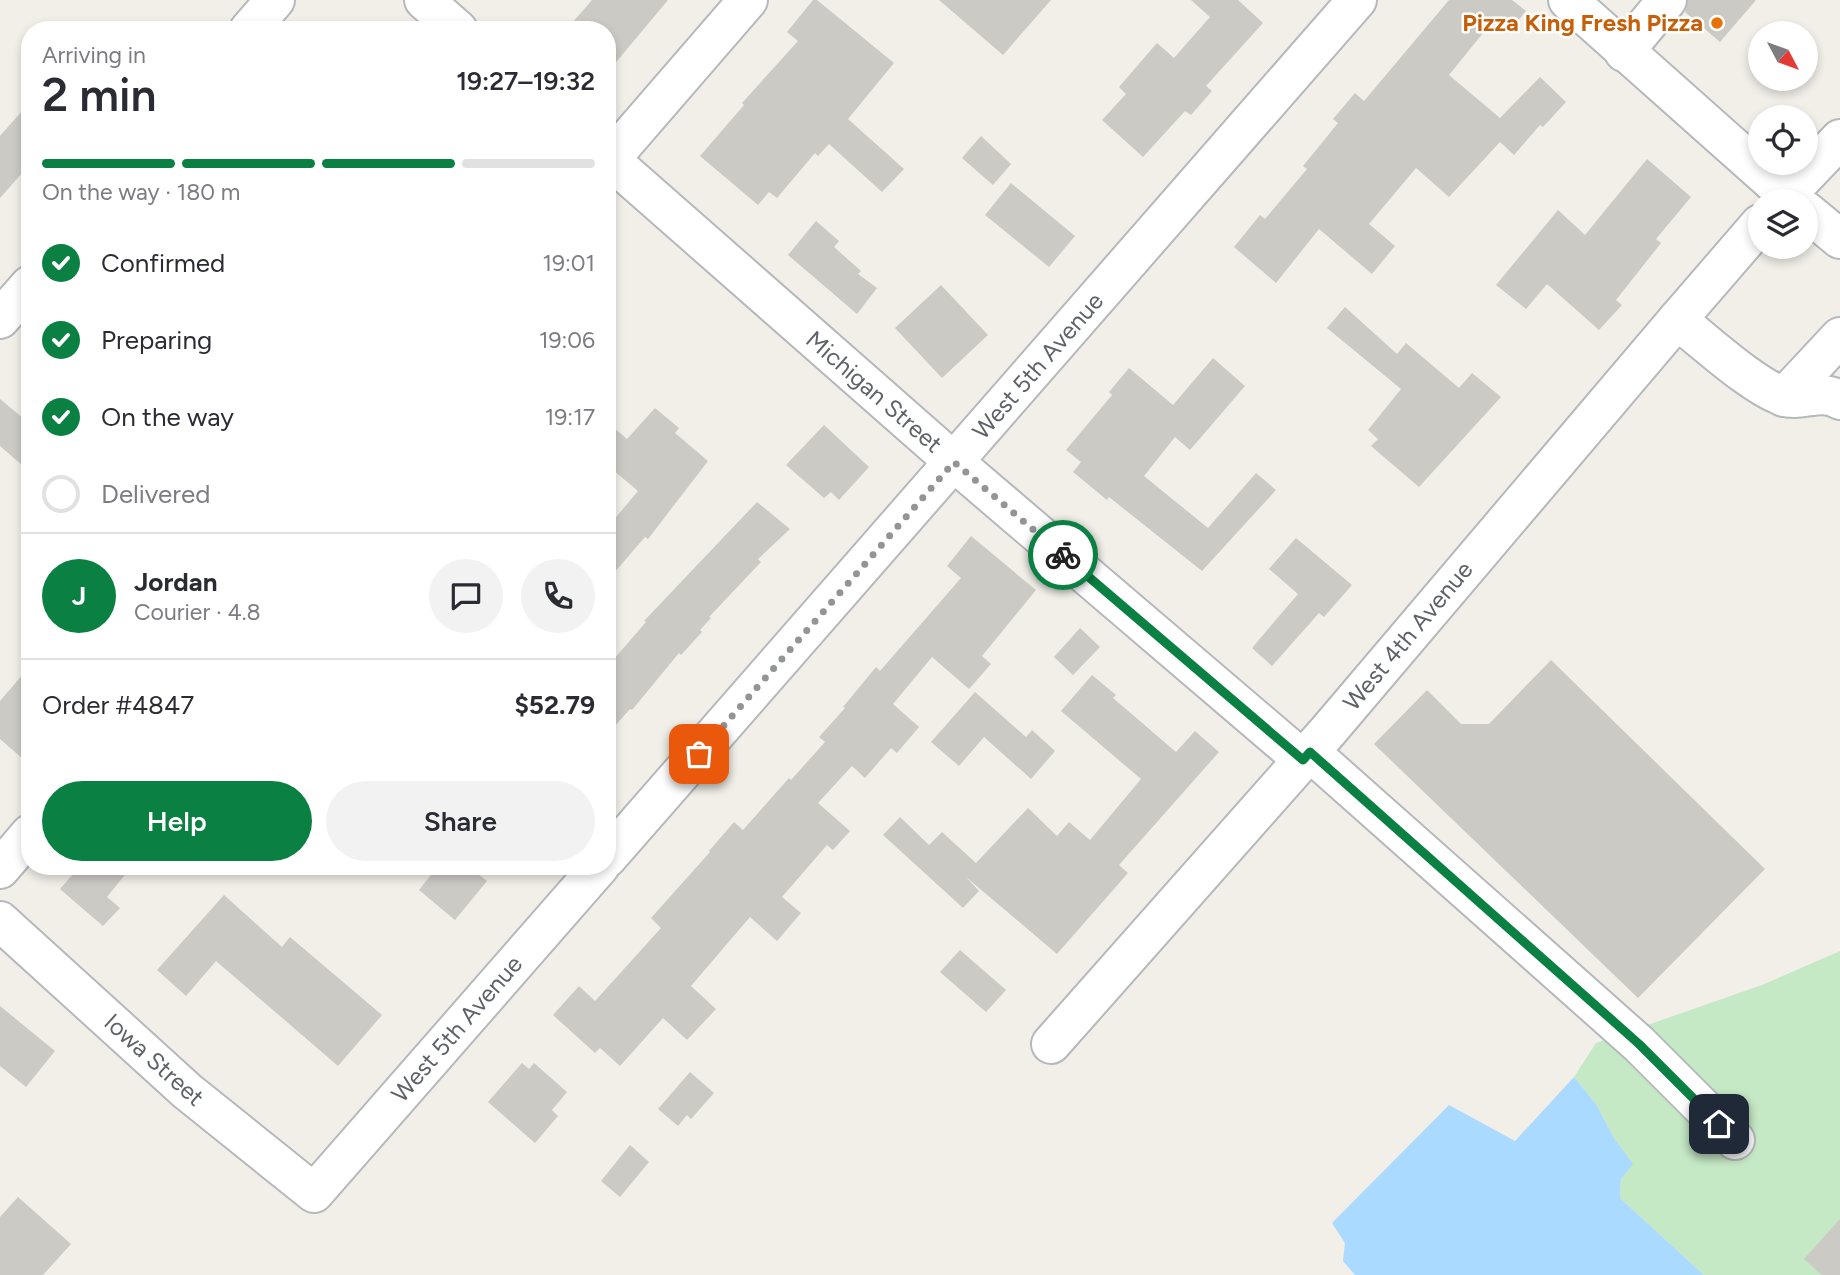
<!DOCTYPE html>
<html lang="en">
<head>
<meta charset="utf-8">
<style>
  body { margin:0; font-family:Figtree,sans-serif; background:#f2f2f3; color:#2b2b33; height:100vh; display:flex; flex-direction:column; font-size:26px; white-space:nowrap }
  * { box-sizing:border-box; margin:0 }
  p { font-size:23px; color:#7c7c81 }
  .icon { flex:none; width:38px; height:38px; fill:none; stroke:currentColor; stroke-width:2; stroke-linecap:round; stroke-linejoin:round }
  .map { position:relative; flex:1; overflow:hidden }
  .sheet { position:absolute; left:21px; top:21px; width:595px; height:854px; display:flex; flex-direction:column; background:#fff; border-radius:28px; box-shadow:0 4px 10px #0003 }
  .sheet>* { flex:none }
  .needle { width:46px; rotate:131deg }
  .tools { position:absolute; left:1748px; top:21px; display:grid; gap:14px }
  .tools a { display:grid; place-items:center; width:70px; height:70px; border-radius:50%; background:#fff; box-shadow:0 4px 10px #0003; font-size:35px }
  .pin { position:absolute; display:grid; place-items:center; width:60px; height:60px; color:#fff; margin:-30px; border-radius:14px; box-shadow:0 4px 10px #0006 }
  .courier { position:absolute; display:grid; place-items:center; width:70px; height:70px; margin:-35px; border:5px solid #0b8043; border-radius:50%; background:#fff; color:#222; box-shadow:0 2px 9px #0007 }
  .headline em { font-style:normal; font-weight:600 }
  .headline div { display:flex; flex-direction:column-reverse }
  .headline { display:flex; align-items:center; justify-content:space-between; height:119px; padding:0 21px }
  h1 { font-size:46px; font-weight:600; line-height:52px }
  .bar { display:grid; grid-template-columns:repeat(4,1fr); gap:10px 7px; align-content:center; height:84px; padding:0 21px }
  .bar i { height:9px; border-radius:5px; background:#e1e1e2 }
  .bar .current { background:#0b8043 }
  .bar p { grid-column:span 4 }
  .line { display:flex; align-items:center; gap:18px; padding:0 21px; border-top:2px solid #e1e1e2 }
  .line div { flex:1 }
  .round { display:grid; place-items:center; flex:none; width:74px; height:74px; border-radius:37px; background:#f2f2f3 }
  ol { padding:0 21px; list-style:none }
  li { display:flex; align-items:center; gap:21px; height:77px }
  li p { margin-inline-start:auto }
  li .icon { padding:7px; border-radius:50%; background:#0b8043; color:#fff; stroke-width:4 }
  li:last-child { color:#7c7c81 }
  li i { width:38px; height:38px; border:4px solid #e1e1e2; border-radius:50% }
  .primary-button { display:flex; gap:14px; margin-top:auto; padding:14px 21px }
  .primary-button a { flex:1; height:80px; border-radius:42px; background:#0b8043; color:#fff; font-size:28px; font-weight:600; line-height:80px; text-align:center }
  .primary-button a+a { background:#f2f2f3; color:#2b2b33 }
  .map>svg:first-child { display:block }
  .green { fill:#c5e8c5 }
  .water { fill:#aadaff }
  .building { fill:#cccac5 }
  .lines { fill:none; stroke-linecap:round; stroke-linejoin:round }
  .minor-casing { stroke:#b5b8bc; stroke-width:42 }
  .minor { stroke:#fff; stroke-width:38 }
  .done { stroke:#929495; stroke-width:7; stroke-dasharray:0 12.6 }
  .route { stroke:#0b8043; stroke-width:9 }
  .food-dot { fill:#e8710a; stroke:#fff; stroke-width:2.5 }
  .labels { text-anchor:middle; stroke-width:5; stroke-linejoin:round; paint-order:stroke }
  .food-label { font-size:24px; font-weight:bold; fill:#c56008; stroke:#fff; text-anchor:end }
  .street-label { font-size:24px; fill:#5f6368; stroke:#fff }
</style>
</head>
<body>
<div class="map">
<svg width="1840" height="1275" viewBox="0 0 1840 1275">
  <rect width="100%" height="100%" fill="#f1efe8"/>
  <polygon class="green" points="1840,951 1840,1275 1704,1275 1620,1198 1621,1179 1632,1164 1614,1138 1596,1104 1574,1077 1596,1043 1762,985"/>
  <polygon class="water" points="1574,1077 1596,1104 1614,1138 1633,1164 1621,1179 1620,1198 1704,1275 1355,1275 1343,1261 1345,1243 1332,1223 1449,1105 1515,1141"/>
  <g class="building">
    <polygon points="592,0 668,0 607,73 607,30 566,30"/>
    <polygon points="813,0 817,0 894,63 848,119 904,169 882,192 829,144 818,156 815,153 777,198 769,192 758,205 700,156 744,105 742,103 798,41 787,32"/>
    <polygon points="939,0 1051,0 1003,55"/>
    <polygon points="1191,0 1238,0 1263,23 1206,86 1212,91 1191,115 1185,111 1143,157 1102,120 1126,94 1119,87 1157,43 1174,58 1210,17"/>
    <polygon points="1449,0 1512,0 1526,11 1507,34 1492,22 1449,75 1500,118 1540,77 1566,102 1543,127 1540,125 1514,155 1500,142 1449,197 1416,168 1369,224 1395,246 1372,274 1319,229 1276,283 1234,247 1260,215 1265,219 1307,169 1303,166 1338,123 1333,119 1355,93 1364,101"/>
    <polygon points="1688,0 1756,0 1720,42 1685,12"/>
    <polygon points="30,102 30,164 0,198 0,136"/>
    <polygon points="981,136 1011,164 993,185 962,158"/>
    <polygon points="1647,159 1691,197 1656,239 1661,243 1616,300 1622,305 1599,330 1547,284 1526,309 1496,285 1558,210 1585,235"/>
    <polygon points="1011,183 1075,236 1049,267 985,215"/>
    <polygon points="816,221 839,241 834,247 861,271 858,274 877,288 857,314 788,255"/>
    <polygon points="941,285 988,335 942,378 895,328"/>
    <polygon points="1345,307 1397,354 1406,343 1459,388 1472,373 1501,397 1419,487 1371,446 1378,439 1368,430 1401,389 1327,328"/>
    <polygon points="1213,358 1245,386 1190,450 1175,437 1144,476 1208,528 1256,473 1276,490 1202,571 1109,497 1107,500 1073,472 1081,462 1066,450 1112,395 1109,392 1129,368 1173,405"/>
    <polygon points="0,399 30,424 30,472 0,446"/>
    <polygon points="655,408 679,428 675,433 708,461 648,539 645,537 607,581 607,528 638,491 607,465 607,422 627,439"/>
    <polygon points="824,425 869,467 839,500 831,492 824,498 786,465"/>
    <polygon points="757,502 790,529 758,559 761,562 709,617 711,618 700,630 702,632 681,655 679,653 632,710 630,709 607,735 607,667 646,622 644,621"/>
    <polygon points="971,536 1036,590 982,656 991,664 969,689 932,657 893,704 919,727 897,753 891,748 865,778 852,766 818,803 850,831 833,850 827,845 782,897 801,913 777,941 750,917 691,986 716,1009 687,1040 663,1018 620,1066 600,1048 595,1053 553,1015 579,986 595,1001 661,928 651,918 710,852 709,851 734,822 743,830 789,778 791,780 825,742 819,737 845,708 843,707 876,667 880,671 961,578 947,566"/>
    <polygon points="1296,538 1352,585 1324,617 1319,613 1272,666 1252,648 1298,594 1269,569"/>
    <polygon points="1080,628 1100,647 1073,675 1054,657"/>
    <polygon points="1551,660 1765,869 1638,998 1374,744 1427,690 1461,724 1489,724"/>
    <polygon points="30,666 30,765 0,739 0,701"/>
    <polygon points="1092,675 1116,695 1113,698 1176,752 1195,731 1219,752 1119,865 1128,873 1057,954 966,877 979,891 963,908 883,835 900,817 929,845 942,832 976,863 1028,808 1057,836 1069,822 1090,840 1141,779 1061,711"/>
    <polygon points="975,692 1026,737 1032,730 1055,751 1031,779 984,737 959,766 931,742"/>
    <polygon points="80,866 132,866 107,897 120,908 103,926 60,889"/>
    <polygon points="438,866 468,866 487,881 455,920 419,890"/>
    <polygon points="224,895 282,947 290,937 382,1015 338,1066 216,961 186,996 157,970"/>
    <polygon points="960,950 1006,990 986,1012 940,972"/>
    <polygon points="0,1006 55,1051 26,1087 0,1066"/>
    <polygon points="522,1063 529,1069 534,1063 567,1092 552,1110 558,1116 535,1143 488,1102"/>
    <polygon points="690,1072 714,1093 691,1119 687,1115 678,1126 658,1109"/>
    <polygon points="630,1145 649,1162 620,1197 601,1181"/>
    <polygon points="18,1197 71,1244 43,1275 0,1275 0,1217"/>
    <polygon points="1840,1219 1840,1275 1822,1275 1804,1259"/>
  </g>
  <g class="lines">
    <g class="minor-casing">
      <g id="minor">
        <polyline points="424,0 458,30"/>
        <polyline points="1568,0 1794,201"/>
        <polyline points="249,30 275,0"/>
        <polyline points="1624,52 1667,0"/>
        <polyline points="607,157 954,462 1303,760"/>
        <polyline points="607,163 748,0"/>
        <polyline points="1781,201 1840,139"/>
        <polyline points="1806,211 1840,239"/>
        <polyline points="0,319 30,285"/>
        <path d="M1677,320C1706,342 1749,383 1782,396C1801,403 1820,388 1840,400"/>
        <polyline points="1784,397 1840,337"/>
        <polyline points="1310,752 1639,1044 1735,1140"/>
        <polyline points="607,858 1357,0"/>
        <polyline points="0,869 30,834"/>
        <polyline points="0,921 187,1091 314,1193 600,866"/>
        <polyline points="1051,1044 1329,730 1677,320 1760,224"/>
      </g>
    </g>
    <use href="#minor" class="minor"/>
  </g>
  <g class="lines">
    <polyline class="done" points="699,754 954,462 1063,555"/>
    <polyline class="route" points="1063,555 1303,760 1310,752 1639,1044 1719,1124"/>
  </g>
  <circle class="food-dot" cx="1717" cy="23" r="7"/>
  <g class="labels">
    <g class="food-label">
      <text x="1703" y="31">Pizza King Fresh Pizza</text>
    </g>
    <g class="street-label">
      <text transform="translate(1038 366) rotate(-49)" y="8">West 5th Avenue</text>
      <text transform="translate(874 392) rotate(41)" y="8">Michigan Street</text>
      <text transform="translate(1408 636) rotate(-50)" y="8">West 4th Avenue</text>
      <text transform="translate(457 1029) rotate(-49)" y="8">West 5th Avenue</text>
      <text transform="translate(154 1060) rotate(42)" y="8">Iowa Street</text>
    </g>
  </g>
</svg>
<div class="tools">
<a><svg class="needle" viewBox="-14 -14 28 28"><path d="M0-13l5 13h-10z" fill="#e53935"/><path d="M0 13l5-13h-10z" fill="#7c7c81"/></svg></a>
<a><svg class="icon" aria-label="locate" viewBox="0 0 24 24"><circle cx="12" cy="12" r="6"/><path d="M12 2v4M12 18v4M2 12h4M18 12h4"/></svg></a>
<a><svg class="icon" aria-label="layers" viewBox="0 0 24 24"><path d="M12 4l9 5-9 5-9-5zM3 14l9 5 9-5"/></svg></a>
</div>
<div class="pin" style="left:699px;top:754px;background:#ea580c"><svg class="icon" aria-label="bag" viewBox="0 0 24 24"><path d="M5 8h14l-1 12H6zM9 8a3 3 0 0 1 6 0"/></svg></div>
<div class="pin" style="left:1719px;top:1124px;background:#1f2937"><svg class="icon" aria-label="home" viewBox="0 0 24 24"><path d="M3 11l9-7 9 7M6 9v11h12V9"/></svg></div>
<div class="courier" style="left:1063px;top:555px"><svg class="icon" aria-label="bike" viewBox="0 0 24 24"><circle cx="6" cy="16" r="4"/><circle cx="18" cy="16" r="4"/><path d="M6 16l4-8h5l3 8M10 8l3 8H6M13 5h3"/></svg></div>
<section class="sheet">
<div class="headline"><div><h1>2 min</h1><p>Arriving in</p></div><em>19:27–19:32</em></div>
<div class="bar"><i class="current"></i><i class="current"></i><i class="current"></i><i></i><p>On the way · 180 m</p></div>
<ol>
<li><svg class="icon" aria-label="check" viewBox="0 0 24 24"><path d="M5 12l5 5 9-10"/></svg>Confirmed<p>19:01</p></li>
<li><svg class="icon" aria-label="check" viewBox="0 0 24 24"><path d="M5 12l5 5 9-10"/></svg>Preparing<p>19:06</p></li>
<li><svg class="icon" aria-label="check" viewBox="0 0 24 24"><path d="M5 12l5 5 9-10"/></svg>On the way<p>19:17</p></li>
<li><i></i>Delivered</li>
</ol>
<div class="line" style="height:126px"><b class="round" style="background:#0b8043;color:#fff">J</b><div><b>Jordan</b><p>Courier · 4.8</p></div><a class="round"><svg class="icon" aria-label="chat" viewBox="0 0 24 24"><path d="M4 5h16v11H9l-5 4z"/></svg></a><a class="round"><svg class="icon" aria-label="phone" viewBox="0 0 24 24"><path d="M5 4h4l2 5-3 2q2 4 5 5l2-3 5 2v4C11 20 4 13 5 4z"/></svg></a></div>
<div class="line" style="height:91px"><div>Order #4847</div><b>$52.79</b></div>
<div class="primary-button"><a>Help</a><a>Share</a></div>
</section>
</div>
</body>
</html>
